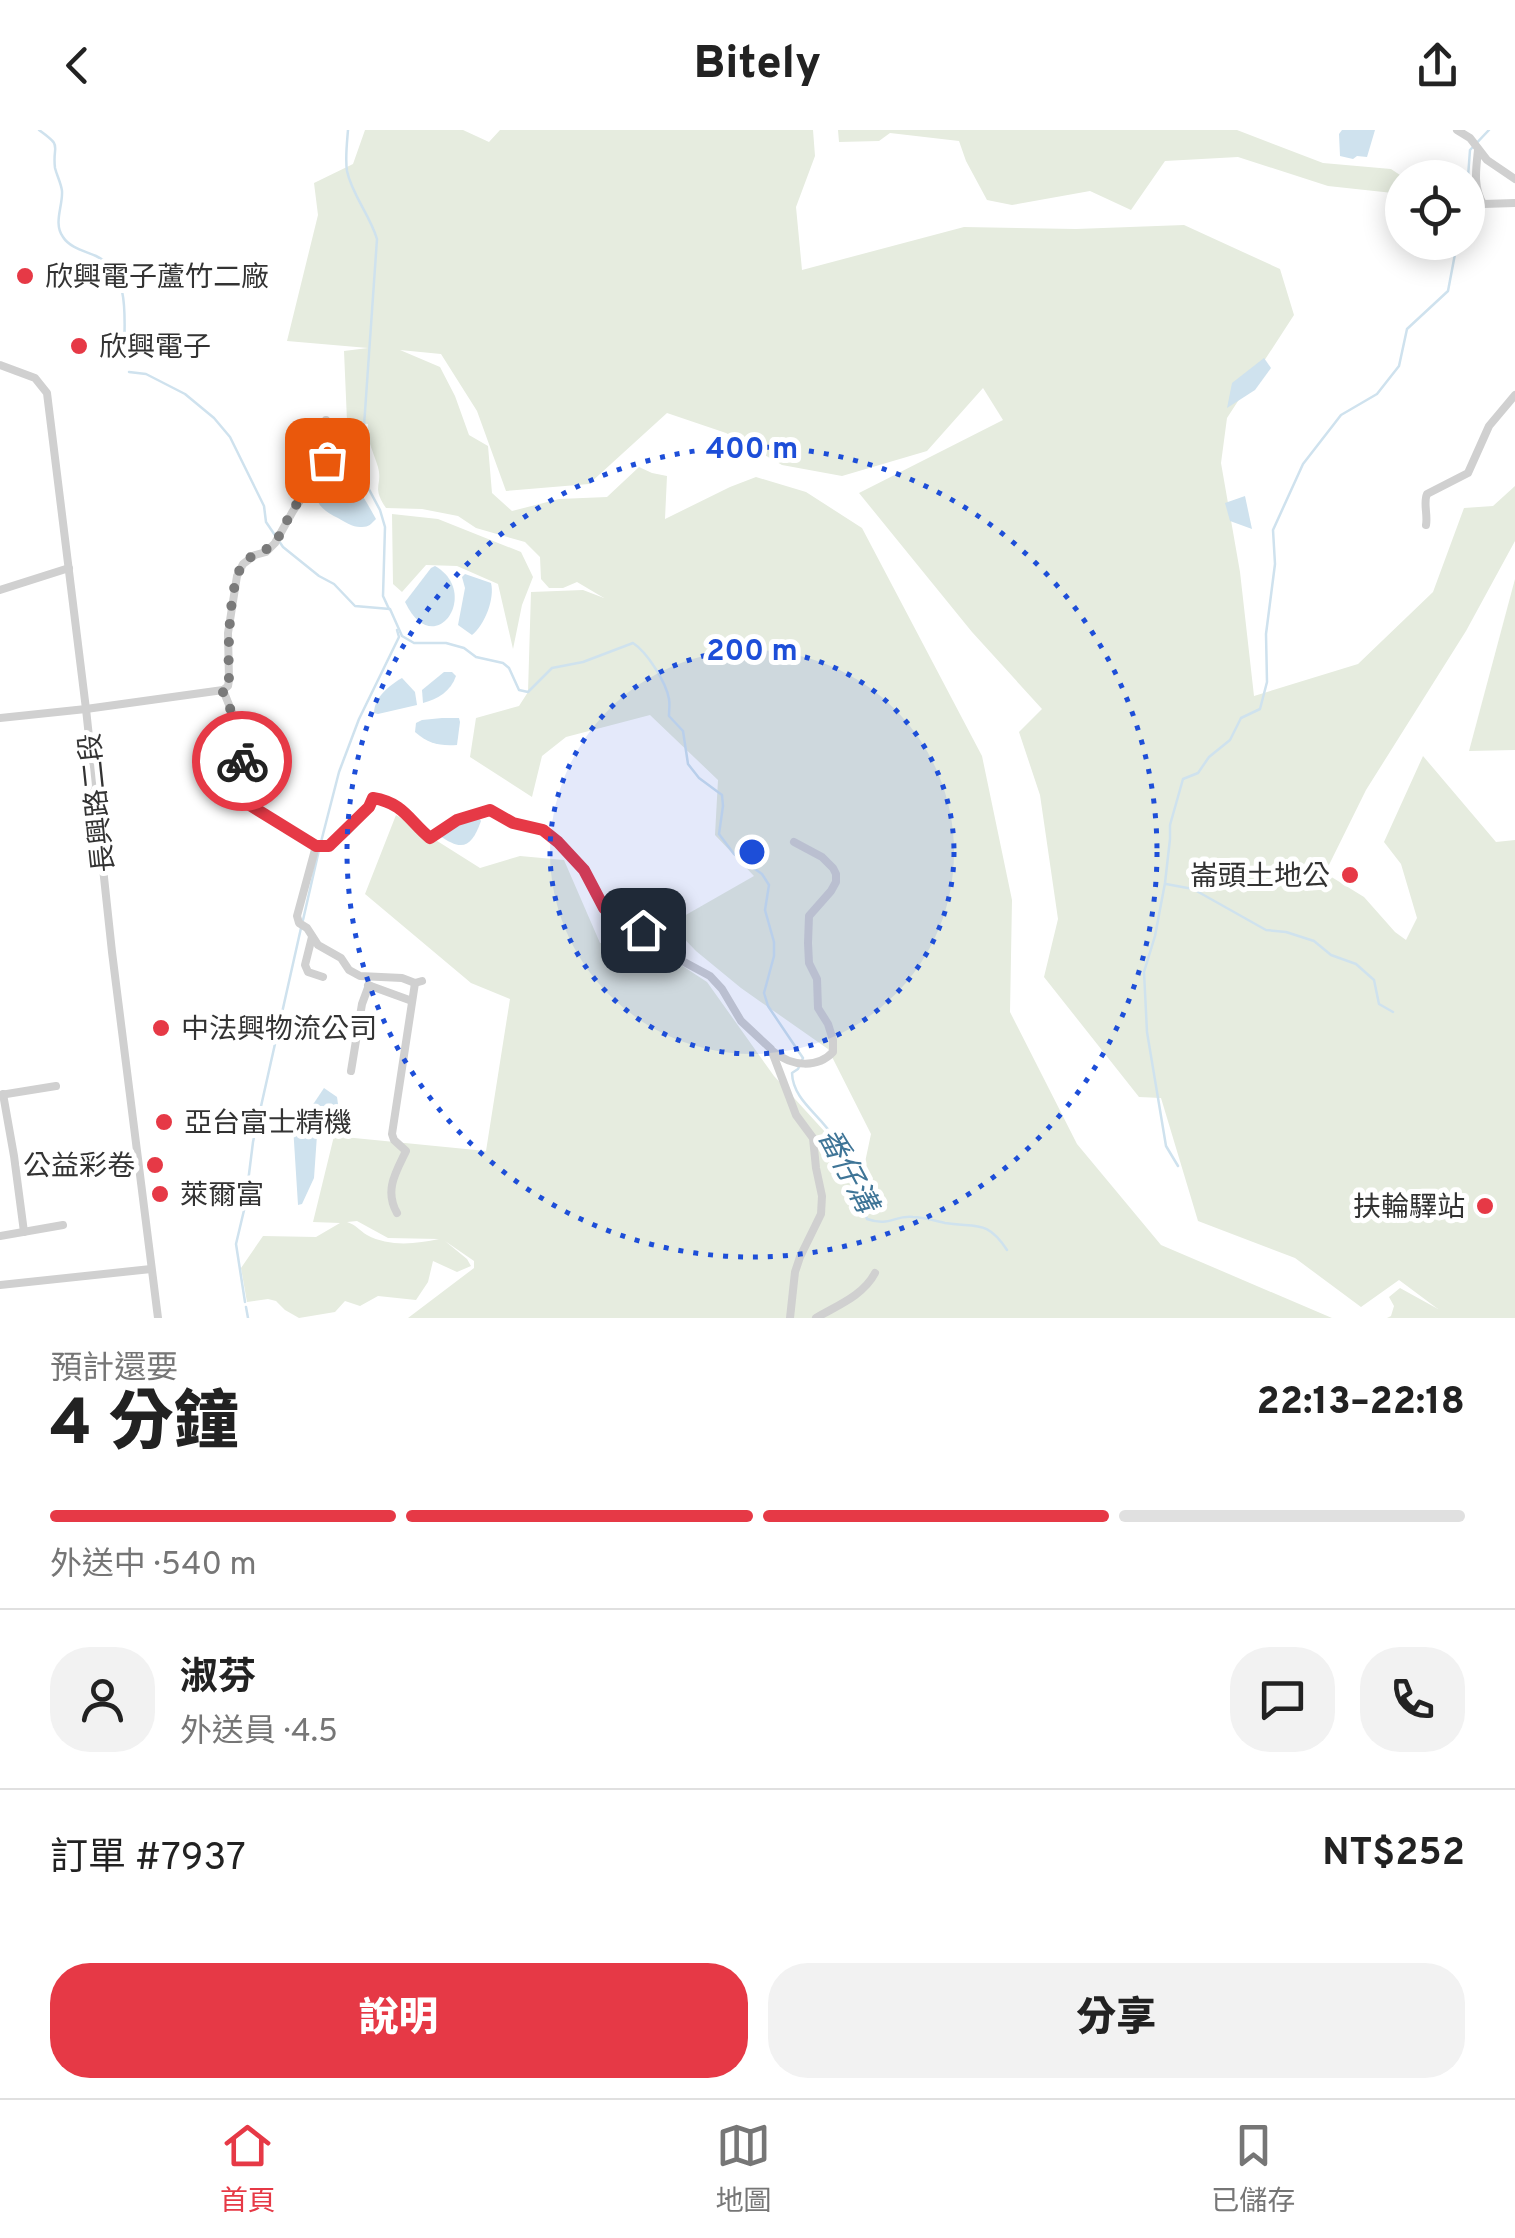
<!DOCTYPE html>
<html lang="zh-TW">
<head>
<meta charset="utf-8">
<style>
  body { margin:0; font-family:Overpass,"Noto Sans TC",sans-serif; background:#f2f2f2; color:#222; height:100vh; display:flex; flex-direction:column; font-size:38px; white-space:nowrap }
  * { box-sizing:border-box; margin:0 }
  p { font-size:32px; color:#767676 }
  .icon { flex:none; width:55px; height:55px; fill:none; stroke:currentColor; stroke-width:2; stroke-linecap:round; stroke-linejoin:round }
  .map { position:relative; height:1188px; overflow:hidden }
  .side { display:flex; flex-direction:column; background:#fff; flex:1 }
  .side>* { flex:none }
  .buttons { position:absolute; left:1385px; top:30px; display:grid; gap:20px }
  .buttons a { display:grid; place-items:center; width:100px; height:100px; border-radius:50%; background:#fff; box-shadow:0 5px 25px #0003; font-size:50px }
  .pin { position:absolute; display:grid; place-items:center; width:85px; height:85px; color:#fff; margin:-42px; border-radius:20px; box-shadow:0 5px 15px #0006 }
  .courier { position:absolute; display:grid; place-items:center; width:100px; height:100px; margin:-50px; border:8px solid #e63946; border-radius:50%; background:#fff; color:#222; box-shadow:0 2px 12px #0007 }
  .summary em { font-style:normal; font-weight:800 }
  .summary div { display:flex; flex-direction:column-reverse }
  .summary { display:flex; align-items:center; justify-content:space-between; height:170px; padding:0 50px }
  h1 { font-size:65px; font-weight:800; line-height:75px }
  .bar { display:grid; grid-template-columns:repeat(4,1fr); gap:15px 10px; align-content:center; height:120px; padding:0 50px }
  .bar i { height:12px; border-radius:8px; background:#e0e0e0 }
  .bar .current { background:#e63946 }
  .bar p { grid-column:span 4 }
  .line { display:flex; align-items:center; gap:25px; padding:0 50px; border-top:2px solid #e0e0e0 }
  .line div { flex:1 }
  .round { display:grid; place-items:center; flex:none; width:105px; height:105px; border-radius:40px; background:#f2f2f2 }
  .action { display:flex; gap:20px; margin-top:auto; padding:20px 50px }
  .action a { flex:1; height:115px; border-radius:40px; background:#e63946; color:#fff; font-size:40px; font-weight:800; line-height:115px; text-align:center }
  .action a+a { background:#f2f2f2; color:#222 }
  header { display:flex; justify-content:space-between; align-items:center; height:130px; padding:0 50px; background:#fff; font-size:45px; font-weight:800 }
  .tabs { display:flex; justify-content:space-around; align-items:center; height:140px; border-top:2px solid #e0e0e0; background:#fff; font-size:28px; color:#767676 }
  .tabs a { display:grid; justify-items:center; gap:5px }
  .tabs .current { color:#e63946 }
  .map>svg:first-child { display:block }
  .green { fill:#e6ecdf; fill-rule:evenodd }
  .water { fill:#cfe2ee }
  .lines { fill:none; stroke-linecap:round; stroke-linejoin:round }
  .stream { stroke:#cfe2ee; stroke-width:2.5 }
  .minor { stroke:#d0d0d0; stroke-width:8 }
  .done { stroke:#7a7a7a; stroke-width:10; stroke-dasharray:0 18 }
  .route { stroke:#e63946; stroke-width:12 }
  .ring { fill:none; stroke:#1d4ed8; stroke-width:5; stroke-dasharray:5 10 }
  .poi-dot { fill:#e63946; stroke:#fff; stroke-width:4 }
  .labels { text-anchor:middle; stroke-width:10; stroke-linejoin:round; paint-order:stroke }
  .poi-label { font-size:28px; fill:#333; stroke:#fff; text-anchor:start }
  .street-label { font-size:28px; fill:#333; stroke:#fff }
  .water-label { font-size:30px; font-style:italic; fill:#3f7597; stroke:#fff }
  .centre { fill:#1d4ed8; stroke:#fff; stroke-width:5 }
  .ring-label { font-size:30px; text-anchor:middle; font-weight:bold; fill:#1d4ed8; stroke:#fff; stroke-width:10; stroke-linejoin:round; paint-order:stroke }
</style>
</head>
<body>
<header><svg class="icon" aria-label="back" viewBox="0 0 24 24"><path d="M15 5l-7 7 7 7"/></svg>Bitely<svg class="icon" aria-label="share" viewBox="0 0 24 24"><path d="M12 15V3M7 8l5-5 5 5M5 13v7h14v-7"/></svg></header>
<div class="map">
<svg width="1515" height="1188" viewBox="0 0 1515 1188">
  <rect width="100%" height="100%" fill="#fff"/>
  <g class="green">
    <path d="M365,0H463L489,12L500,0H813L815,26L796,77L802,140L964,97L1076,99L1184,95L1280,139L1294,185L1227,288L1221,333L1240,442L1254,566L1358,534L1433,462L1464,378L1493,376L1515,356V411L1466,501L1366,660L1325,743L1364,767L1395,802L1406,810L1417,788L1401,734L1384,712L1423,626L1496,712L1515,710V1188H1387L1391,1186L1394,1176L1389,1167L1400,1158L1438,1179L1399,1150L1361,1177L1295,1128L1198,1091L1161,968L1139,967L1044,847L1058,789L1040,665L1019,602L1042,579L972,502L859,363L1003,290L983,258L927,321L842,346L782,335L726,303L667,283L589,354L506,361L477,281L441,224L400,220L440,237L455,266L469,305L488,316L492,363L512,381L559,369L607,367L639,337L652,343L667,346L665,389L730,357L756,347L806,362L862,398L982,626L1012,770L1010,882L1077,1014L1161,1115L1332,1188H408L474,1138V1131L445,1111L467,1129L471,1136L457,1142L433,1131L428,1152L416,1170L378,1166L360,1176L345,1171L335,1182L299,1188L285,1180L276,1171L268,1169L247,1172L241,1138L263,1106L316,1107L340,1093L313,1092L334,1006L486,1021L510,869L471,853L365,764L396,685L480,738L520,726L564,730L600,813L641,809L707,852L774,946L836,1014L860,1056L871,1004L828,919L741,858L696,821L670,794L754,746L715,705L718,650L650,585L566,607L542,626L532,667L470,627L476,588L519,576L528,562L531,462L583,460L604,468L577,452L563,458H549L541,449L540,427L525,412L476,398L458,386L422,379L386,378C371,356 383,356 378,337C373,320 367,313 368,294L347,291L344,221L368,218L287,211L318,85L314,53L353,34ZM357,1091L388,1108L439,1109C416,1114 389,1117 367,1105C359,1100 356,1095 347,1092Z"/>
    <polygon points="838,0 1237,0 1323,33 1391,39 1403,47 1402,64 1328,56 1238,27 1165,31 1131,80 1090,61 1012,75 987,70 966,31 959,11 890,3 879,11 839,12"/>
    <polygon points="392,384 438,389 521,422 533,447 522,475 513,519 498,454 457,436 426,435 402,462 393,454"/>
    <polygon points="1515,449 1515,620 1469,621"/>
  </g>
  <g class="water">
    <polygon points="1342,0 1375,0 1367,27 1357,26 1353,29 1340,26 1339,4"/>
    <polygon points="1264,228 1271,238 1255,260 1227,278 1232,253"/>
    <path d="M330,343C356,348 364,368 376,389C371,394 369,397 362,397C354,398 345,392 338,388C314,377 308,361 330,343Z"/>
    <polygon points="1245,366 1252,399 1230,391 1225,373"/>
    <path d="M435,436C482,463 434,533 405,472L431,438Z"/>
    <path d="M465,444L491,453C495,468 485,495 472,505L458,495L465,458L462,447Z"/>
    <path d="M444,542H452L456,546C451,561 438,569 423,573L422,560Z"/>
    <path d="M402,548L415,562L417,575L378,584L374,583C374,567 390,555 402,548Z"/>
    <path d="M442,588H459L460,592L457,615C439,616 429,614 415,602L416,593L422,590Z"/>
    <path d="M478,686L481,691C472,716 463,723 439,705L457,694Z"/>
    <polygon points="324,958 337,967 338,974 332,982 320,981 312,976"/>
    <polygon points="293,996 307,996 307,1005 317,1005 314,1048 302,1074 298,1075"/>
  </g>
  <g class="lines">
    <g class="stream">
      <path d="M39,0C64,18 52,13 55,38C57,46 61,53 62,61C63,76 53,93 63,107C70,118 85,121 96,126C132,143 124,192 124,225"/>
      <path d="M348,0C347,13 345,28 347,41C352,65 370,85 377,109L364,296"/>
      <polyline points="1468,110 1474,96 1468,47 1470,20 1489,0"/>
      <path d="M129,242L146,244L185,264L214,288L230,307L264,376L266,392L283,417L319,446L334,454L355,476L390,479L402,506L414,513H446L464,518L476,527L503,533L509,538L519,560L528,562L552,538L583,532L633,513C647,522 666,552 669,569C670,575 669,580 669,586L683,601L688,634L699,648L722,665L723,676L719,704L734,724L762,744L769,755L765,780L774,812V826L764,863L768,876L803,928L798,939L792,943C793,971 821,985 834,1008C847,1029 858,1065 867,1089C890,1097 894,1085 913,1087C924,1087 935,1091 945,1093C976,1098 987,1089 1007,1120"/>
      <polyline points="362,317 364,350 380,380 385,397 383,466 389,479"/>
      <polyline points="321,712 339,642 359,589 399,507 397,500"/>
      <polyline points="1166,754 1193,759 1266,800 1286,802 1314,811 1331,825 1356,834 1374,850 1379,874 1393,882"/>
      <polyline points="303,790 319,720"/>
      <polyline points="1178,1036 1166,1016 1147,902 1144,842 1155,806 1165,753 1170,709 1170,695 1183,649 1198,643 1209,627 1230,610 1241,588 1260,579 1267,552 1266,504 1275,434 1273,400 1303,334 1341,285 1377,264 1399,236 1407,199 1448,161 1455,124 1467,112"/>
      <polyline points="245,1172 236,1114 245,1076 253,1012 301,798"/>
      <polyline points="246,1177 248,1188"/>
    </g>
    <g class="minor">
      <polyline points="1457,0 1470,8 1487,30 1515,49"/>
      <path d="M1478,20C1476,40 1473,56 1483,74L1515,73"/>
      <polyline points="0,235 35,248 47,263 86,579 112,822 158,1188"/>
      <path d="M1426,395C1428,384 1423,373 1427,364L1468,343L1489,296L1515,265"/>
      <polyline points="0,460 69,438"/>
      <polyline points="223,560 228,556 229,550 228,503 237,446 243,434 255,425 266,422 275,413 293,381 327,331 326,290"/>
      <polyline points="0,588 86,579 223,560 238,597 241,615 244,668 248,673 316,716 297,786 299,793 307,798 318,815 341,828 349,840 360,846 402,848 415,853 422,851"/>
      <path d="M316,716C323,716 326,717 332,713C345,707 367,681 373,668C405,673 408,691 430,708L457,690L490,681L513,693L543,701L558,712L584,740L604,778L612,785L643,800L673,826L710,846L722,859L741,891L771,919L796,985L813,1008L816,1038L822,1066L821,1084L800,1127L795,1142L790,1188"/>
      <polyline points="312,807 305,835 308,842 323,847"/>
      <polyline points="368,855 412,871"/>
      <path d="M774,922C791,936 817,939 833,922V910L828,894L818,878L817,849L809,833L808,813L809,786L831,761L836,752V744L833,738L822,727L794,712"/>
      <polyline points="351,941 362,874 369,855"/>
      <polyline points="3,964 14,1026 24,1102"/>
      <polyline points="0,965 56,956"/>
      <path d="M397,1083C384,1060 396,1042 406,1021L394,1010L392,1004L415,853"/>
      <polyline points="0,1106 63,1095"/>
      <polyline points="0,1155 151,1139"/>
      <path d="M816,1188C836,1176 863,1166 875,1143"/>
    </g>
  </g>
  <g class="lines">
    <path class="done" d="M242,631L238,597L222,560L228,556L229,550C228,525 228,451 244,433C253,422 267,423 276,411C282,402 286,392 291,383C302,365 315,348 327,330"/>
    <path class="route" d="M242,631L244,668L248,674L316,716H329L369,677L373,668C404,673 409,691 430,708L457,690L490,680L513,693L543,700L558,712L584,740L604,778L612,786L643,800"/>
  </g>
  <circle cx="752" cy="722" r="202" fill="#1d4ed8" fill-opacity=".12"/>
  <g class="ring">
    <circle cx="752" cy="722" r="202"/>
    <circle cx="752" cy="722" r="405"/>
  </g>
  <g class="poi-dot">
    <circle cx="25" cy="146" r="10"/>
    <circle cx="79" cy="216" r="10"/>
    <circle cx="1350" cy="745" r="10"/>
    <circle cx="161" cy="898" r="10"/>
    <circle cx="164" cy="992" r="10"/>
    <circle cx="155" cy="1035" r="10"/>
    <circle cx="160" cy="1064" r="10"/>
    <circle cx="1485" cy="1076" r="10"/>
  </g>
  <g class="labels">
    <g class="poi-label">
      <text x="45" y="156">欣興電子蘆竹二廠</text>
      <text x="99" y="226">欣興電子</text>
      <text x="1330" y="755" text-anchor="end">崙頭土地公</text>
      <text x="181" y="908">中法興物流公司</text>
      <text x="184" y="1002">亞台富士精機</text>
      <text x="135" y="1045" text-anchor="end">公益彩卷</text>
      <text x="180" y="1074">萊爾富</text>
      <text x="1465" y="1086" text-anchor="end">扶輪驛站</text>
    </g>
    <g class="street-label">
      <text transform="translate(96 673) rotate(-96)" y="10">長興路二段</text>
    </g>
    <g class="water-label">
      <text transform="translate(848 1040) rotate(62)" y="10">番仔溝</text>
    </g>
  </g>
  <circle cx="752" cy="722" r="15" class="centre"/>
  <g class="ring-label">
    <text x="752" y="328">400 m</text>
    <text x="752" y="530">200 m</text>
  </g>
</svg>
<div class="buttons">
<a><svg class="icon" aria-label="locate" viewBox="0 0 24 24"><circle cx="12" cy="12" r="6"/><path d="M12 2v4M12 18v4M2 12h4M18 12h4"/></svg></a>
</div>
<div class="pin" style="left:327px;top:330px;background:#ea580c"><svg class="icon" aria-label="bag" viewBox="0 0 24 24"><path d="M5 8h14l-1 12H6zM9 8a3 3 0 0 1 6 0"/></svg></div>
<div class="pin" style="left:643px;top:800px;background:#1f2937"><svg class="icon" aria-label="home" viewBox="0 0 24 24"><path d="M3 11l9-7 9 7M6 9v11h12V9"/></svg></div>
<div class="courier" style="left:242px;top:631px"><svg class="icon" aria-label="bike" viewBox="0 0 24 24"><circle cx="6" cy="16" r="4"/><circle cx="18" cy="16" r="4"/><path d="M6 16l4-8h5l3 8M10 8l3 8H6M13 5h3"/></svg></div>
</div>
<section class="side">
<div class="summary"><div><h1>4 分鐘</h1><p>預計還要</p></div><em>22:13–22:18</em></div>
<div class="bar"><i class="current"></i><i class="current"></i><i class="current"></i><i></i><p>外送中 · 540 m</p></div>
<div class="line" style="height:180px"><a class="round"><svg class="icon" aria-label="person" viewBox="0 0 24 24"><circle cx="12" cy="8" r="4"/><path d="M4 21q1-7 8-7t8 7"/></svg></a><div><b>淑芬</b><p>外送員 · 4.5</p></div><a class="round"><svg class="icon" aria-label="chat" viewBox="0 0 24 24"><path d="M4 5h16v11H9l-5 4z"/></svg></a><a class="round"><svg class="icon" aria-label="phone" viewBox="0 0 24 24"><path d="M5 4h4l2 5-3 2q2 4 5 5l2-3 5 2v4C11 20 4 13 5 4z"/></svg></a></div>
<div class="line" style="height:130px"><div>訂單 #7937</div><b>NT$252</b></div>
<div class="action"><a>說明</a><a>分享</a></div>
</section>
<nav class="tabs">
<a class="current"><svg class="icon" aria-label="home" viewBox="0 0 24 24"><path d="M3 11l9-7 9 7M6 9v11h12V9"/></svg>首頁</a>
<a><svg class="icon" aria-label="map" viewBox="0 0 24 24"><path d="M3 6l6-2 6 2 6-2v14l-6 2-6-2-6 2zM9 4v14M15 6v14"/></svg>地圖</a>
<a><svg class="icon" aria-label="saved" viewBox="0 0 24 24"><path d="M7 4h10v16l-5-4-5 4z"/></svg>已儲存</a>
</nav>
</body>
</html>
